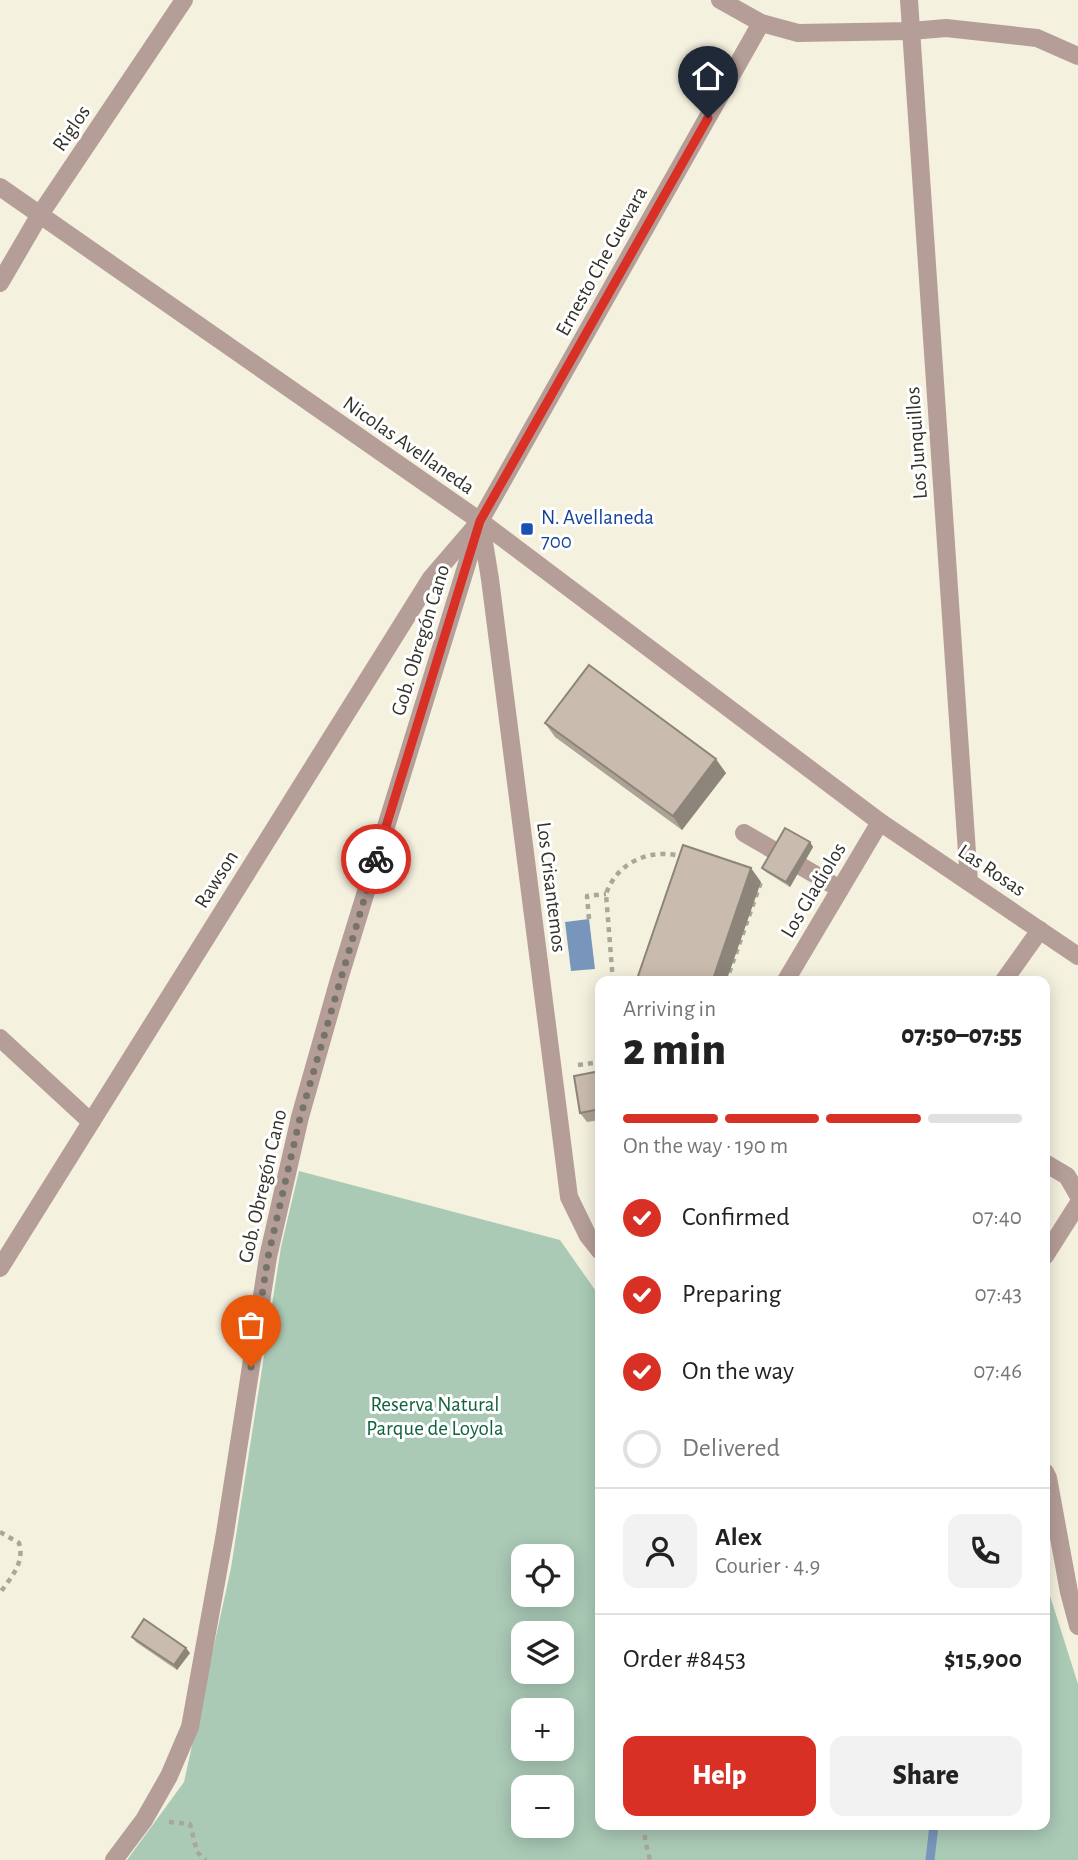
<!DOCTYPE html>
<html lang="en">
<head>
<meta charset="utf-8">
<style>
  body { margin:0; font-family:"Alegreya Sans",sans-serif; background:#f2f2f2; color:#222; height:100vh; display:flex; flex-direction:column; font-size:26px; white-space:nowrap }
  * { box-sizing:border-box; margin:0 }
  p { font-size:23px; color:#767676 }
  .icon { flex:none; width:38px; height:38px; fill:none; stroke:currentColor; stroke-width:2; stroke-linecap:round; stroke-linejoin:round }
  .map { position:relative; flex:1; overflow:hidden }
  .sheet { position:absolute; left:595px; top:976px; width:455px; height:854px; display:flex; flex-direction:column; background:#fff; border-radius:14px; box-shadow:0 4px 18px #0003 }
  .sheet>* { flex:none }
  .controls { position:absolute; left:511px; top:1544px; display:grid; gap:14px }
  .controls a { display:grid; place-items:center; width:63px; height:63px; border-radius:14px; background:#fff; box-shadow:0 4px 18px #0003; font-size:35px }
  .pin { position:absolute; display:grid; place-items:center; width:60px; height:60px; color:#fff; margin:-72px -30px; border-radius:50% 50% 50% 0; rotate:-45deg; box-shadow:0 0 7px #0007 }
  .pin .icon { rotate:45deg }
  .courier { position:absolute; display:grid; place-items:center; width:70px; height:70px; margin:-35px; border:5px solid #d93025; border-radius:50%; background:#fff; color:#222; box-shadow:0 2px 9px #0007 }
  .headline em { font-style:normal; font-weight:800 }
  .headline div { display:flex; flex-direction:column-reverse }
  .headline { display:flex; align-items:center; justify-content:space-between; height:119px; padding:0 28px }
  h1 { font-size:46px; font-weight:800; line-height:52px }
  .bar { display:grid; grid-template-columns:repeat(4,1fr); gap:10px 7px; align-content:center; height:84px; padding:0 28px }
  .bar i { height:9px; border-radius:5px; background:#e0e0e0 }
  .bar .current { background:#d93025 }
  .bar p { grid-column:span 4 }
  .line { display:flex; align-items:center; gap:18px; padding:0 28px; border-top:2px solid #e0e0e0 }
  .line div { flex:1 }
  .round { display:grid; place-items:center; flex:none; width:74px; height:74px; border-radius:14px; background:#f2f2f2 }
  ol { padding:0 28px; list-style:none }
  li { display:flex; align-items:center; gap:21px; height:77px }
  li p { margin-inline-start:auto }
  li .icon { padding:7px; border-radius:50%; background:#d93025; color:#fff; stroke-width:4 }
  li:last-child { color:#767676 }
  li i { width:38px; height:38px; border:4px solid #e0e0e0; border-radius:50% }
  .cta { display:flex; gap:14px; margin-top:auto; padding:14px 28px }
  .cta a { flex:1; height:80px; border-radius:14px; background:#d93025; color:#fff; font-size:28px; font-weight:800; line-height:80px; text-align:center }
  .cta a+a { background:#f2f2f2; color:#222 }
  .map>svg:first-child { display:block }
  .green { fill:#aacab6; fill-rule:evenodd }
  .water { fill:#7896bc }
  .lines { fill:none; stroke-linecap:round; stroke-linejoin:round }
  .stream { stroke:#7896bc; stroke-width:9 }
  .path { stroke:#aaa79a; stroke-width:4.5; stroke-dasharray:5 5; stroke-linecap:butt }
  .minor { stroke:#b69e98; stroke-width:18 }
  .wall { fill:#ada296 }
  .shaded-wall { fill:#8d847a }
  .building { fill:#c9bcae; stroke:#8d847a; stroke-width:2 }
  .done { stroke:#767469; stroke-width:7; stroke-dasharray:0 12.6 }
  .route { stroke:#d93025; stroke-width:9 }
  .transit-dot { fill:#1a4fb4; stroke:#fff; stroke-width:2.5 }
  .labels { text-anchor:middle; stroke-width:6; stroke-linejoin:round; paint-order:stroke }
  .street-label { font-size:21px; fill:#32312a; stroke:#fff }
  .transit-label { font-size:21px; fill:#164399; stroke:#fff; text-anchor:start }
  .park-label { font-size:21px; fill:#11623e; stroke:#fff }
</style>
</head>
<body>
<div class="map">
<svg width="1078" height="1860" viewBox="0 0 1078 1860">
  <rect width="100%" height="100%" fill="#f5f1df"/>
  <path class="green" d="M299,1171L560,1240L600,1297V1825H1045V1580L1078,1684V1860H127L184,1782L231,1568L281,1247ZM523,1556H562V1594H523ZM523,1633H562V1671H523ZM523,1710H562V1748H523ZM523,1787H562V1825H523Z"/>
  <polygon class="water" points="589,919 595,969 571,971 565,922"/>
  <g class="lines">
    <polyline class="stream" points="930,1860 934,1825"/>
    <g class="path">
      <polyline points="589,919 587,896 606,894"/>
      <path d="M613,982L606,894C617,862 651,847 684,857"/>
      <polyline points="726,982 761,882 755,880"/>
      <polyline points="578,1065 600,1062"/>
      <path d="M0,1532L19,1543C25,1563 11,1577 0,1593"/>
      <polyline points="169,1822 190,1824 197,1852 206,1860"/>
      <polyline points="645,1825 645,1840 650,1860"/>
    </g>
    <g class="minor">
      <polyline points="720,0 761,23 798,33 911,31 946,28 1037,38 1078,56"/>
      <polyline points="909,0 969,882"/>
      <polyline points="0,187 480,521 880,822 1078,956"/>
      <polyline points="0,283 39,216 184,0"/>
      <polyline points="481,524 490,579 569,1197 588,1236 600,1251"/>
      <polyline points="744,833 840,889"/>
      <polyline points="785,982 880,822"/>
      <polyline points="1003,982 1040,930"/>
      <polyline points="0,1038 91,1122"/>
      <polyline points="1045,1163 1067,1176 1078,1195"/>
      <polyline points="1045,1256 1078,1204"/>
      <polyline points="0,1268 431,578 480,521 761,23"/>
      <polyline points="1045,1472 1048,1478 1069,1592 1078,1626"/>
      <polyline points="114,1860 144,1820 169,1776 190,1727 225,1533 268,1257 300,1117 340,976 478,528"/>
    </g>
  </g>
  <g class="wall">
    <polygon points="545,723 726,773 682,830 555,737"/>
    <polygon points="810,842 813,847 790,887 766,872 762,868"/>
    <polygon points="600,1071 600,1120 587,1122 580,1113"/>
    <polygon points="132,1637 190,1653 177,1670 136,1642"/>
  </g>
  <g class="shaded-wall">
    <polygon points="716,759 726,773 682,830 673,816"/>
    <polygon points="810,842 813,847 790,887 786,882"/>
    <polygon points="751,868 761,882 726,982 712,982"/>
    <polygon points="186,1648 190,1653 177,1670 174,1665"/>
  </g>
  <g class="building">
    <polygon points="589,665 716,759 673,816 545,723"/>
    <polygon points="785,828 810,842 786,882 762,868"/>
    <polygon points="683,845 751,868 712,982 636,982"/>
    <polygon points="600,1071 600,1109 580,1113 574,1076"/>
    <polygon points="144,1619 186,1648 174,1665 132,1637"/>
  </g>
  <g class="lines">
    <polyline class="done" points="251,1367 268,1257 300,1118 376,859"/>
    <polyline class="route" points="376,859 480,521 708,118"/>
  </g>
  <rect class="transit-dot" x="520" y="522" width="14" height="14" rx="3.5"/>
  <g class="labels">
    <g class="street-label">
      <text transform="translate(71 128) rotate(-56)" y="7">Riglos</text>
      <text transform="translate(601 261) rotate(-61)" y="7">Ernesto Che Guevara</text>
      <text transform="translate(916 443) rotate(-94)" y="7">Los Junquillos</text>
      <text transform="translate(409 445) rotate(35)" y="7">Nicolas Avellaneda</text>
      <text transform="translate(420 640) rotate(-73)" y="7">Gob. Obregón Cano</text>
      <text transform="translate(992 870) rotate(34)" y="7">Las Rosas</text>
      <text transform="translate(216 879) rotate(-58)" y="7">Rawson</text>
      <text transform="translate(552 887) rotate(83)" y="7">Los Crisantemos</text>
      <text transform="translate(813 890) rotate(-59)" y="7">Los Gladiolos</text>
      <text transform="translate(262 1186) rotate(-77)" y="7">Gob. Obregón Cano</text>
    </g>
    <g class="transit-label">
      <text x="541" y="524">N. Avellaneda<tspan x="541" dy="24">700</tspan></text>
    </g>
    <g class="park-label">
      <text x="435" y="1411">Reserva Natural<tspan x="435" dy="24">Parque de Loyola</tspan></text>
    </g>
  </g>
</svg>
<div class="controls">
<a><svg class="icon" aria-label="locate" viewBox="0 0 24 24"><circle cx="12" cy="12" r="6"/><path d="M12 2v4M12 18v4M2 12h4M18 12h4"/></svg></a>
<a><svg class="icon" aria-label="layers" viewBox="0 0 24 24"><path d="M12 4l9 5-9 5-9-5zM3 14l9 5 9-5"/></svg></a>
<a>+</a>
<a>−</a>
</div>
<div class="pin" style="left:251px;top:1367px;background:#ea580c"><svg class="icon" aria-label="bag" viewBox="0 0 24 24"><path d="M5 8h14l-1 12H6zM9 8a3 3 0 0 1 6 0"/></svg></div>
<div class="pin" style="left:708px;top:118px;background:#1f2937"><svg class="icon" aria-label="home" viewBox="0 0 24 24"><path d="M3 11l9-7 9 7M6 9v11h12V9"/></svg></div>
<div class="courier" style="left:376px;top:859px"><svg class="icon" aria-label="bike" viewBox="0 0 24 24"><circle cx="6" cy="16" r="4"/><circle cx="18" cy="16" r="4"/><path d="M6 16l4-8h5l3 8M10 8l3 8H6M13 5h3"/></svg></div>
<section class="sheet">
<div class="headline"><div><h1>2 min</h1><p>Arriving in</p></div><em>07:50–07:55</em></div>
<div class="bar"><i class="current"></i><i class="current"></i><i class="current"></i><i></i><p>On the way · 190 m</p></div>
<ol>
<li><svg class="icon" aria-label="check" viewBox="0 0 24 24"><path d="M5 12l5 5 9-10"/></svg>Confirmed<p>07:40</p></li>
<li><svg class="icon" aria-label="check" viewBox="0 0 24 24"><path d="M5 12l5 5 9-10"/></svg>Preparing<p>07:43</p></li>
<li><svg class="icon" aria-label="check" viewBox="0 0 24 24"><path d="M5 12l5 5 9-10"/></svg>On the way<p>07:46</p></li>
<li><i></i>Delivered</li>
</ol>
<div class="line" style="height:126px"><a class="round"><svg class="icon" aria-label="person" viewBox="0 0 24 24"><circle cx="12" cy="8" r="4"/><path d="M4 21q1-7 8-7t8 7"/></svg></a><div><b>Alex</b><p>Courier · 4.9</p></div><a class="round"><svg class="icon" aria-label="phone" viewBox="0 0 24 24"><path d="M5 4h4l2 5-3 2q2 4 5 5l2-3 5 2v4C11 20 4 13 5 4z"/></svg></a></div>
<div class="line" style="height:91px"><div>Order #8453</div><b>$15,900</b></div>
<div class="cta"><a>Help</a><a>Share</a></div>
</section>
</div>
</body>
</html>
